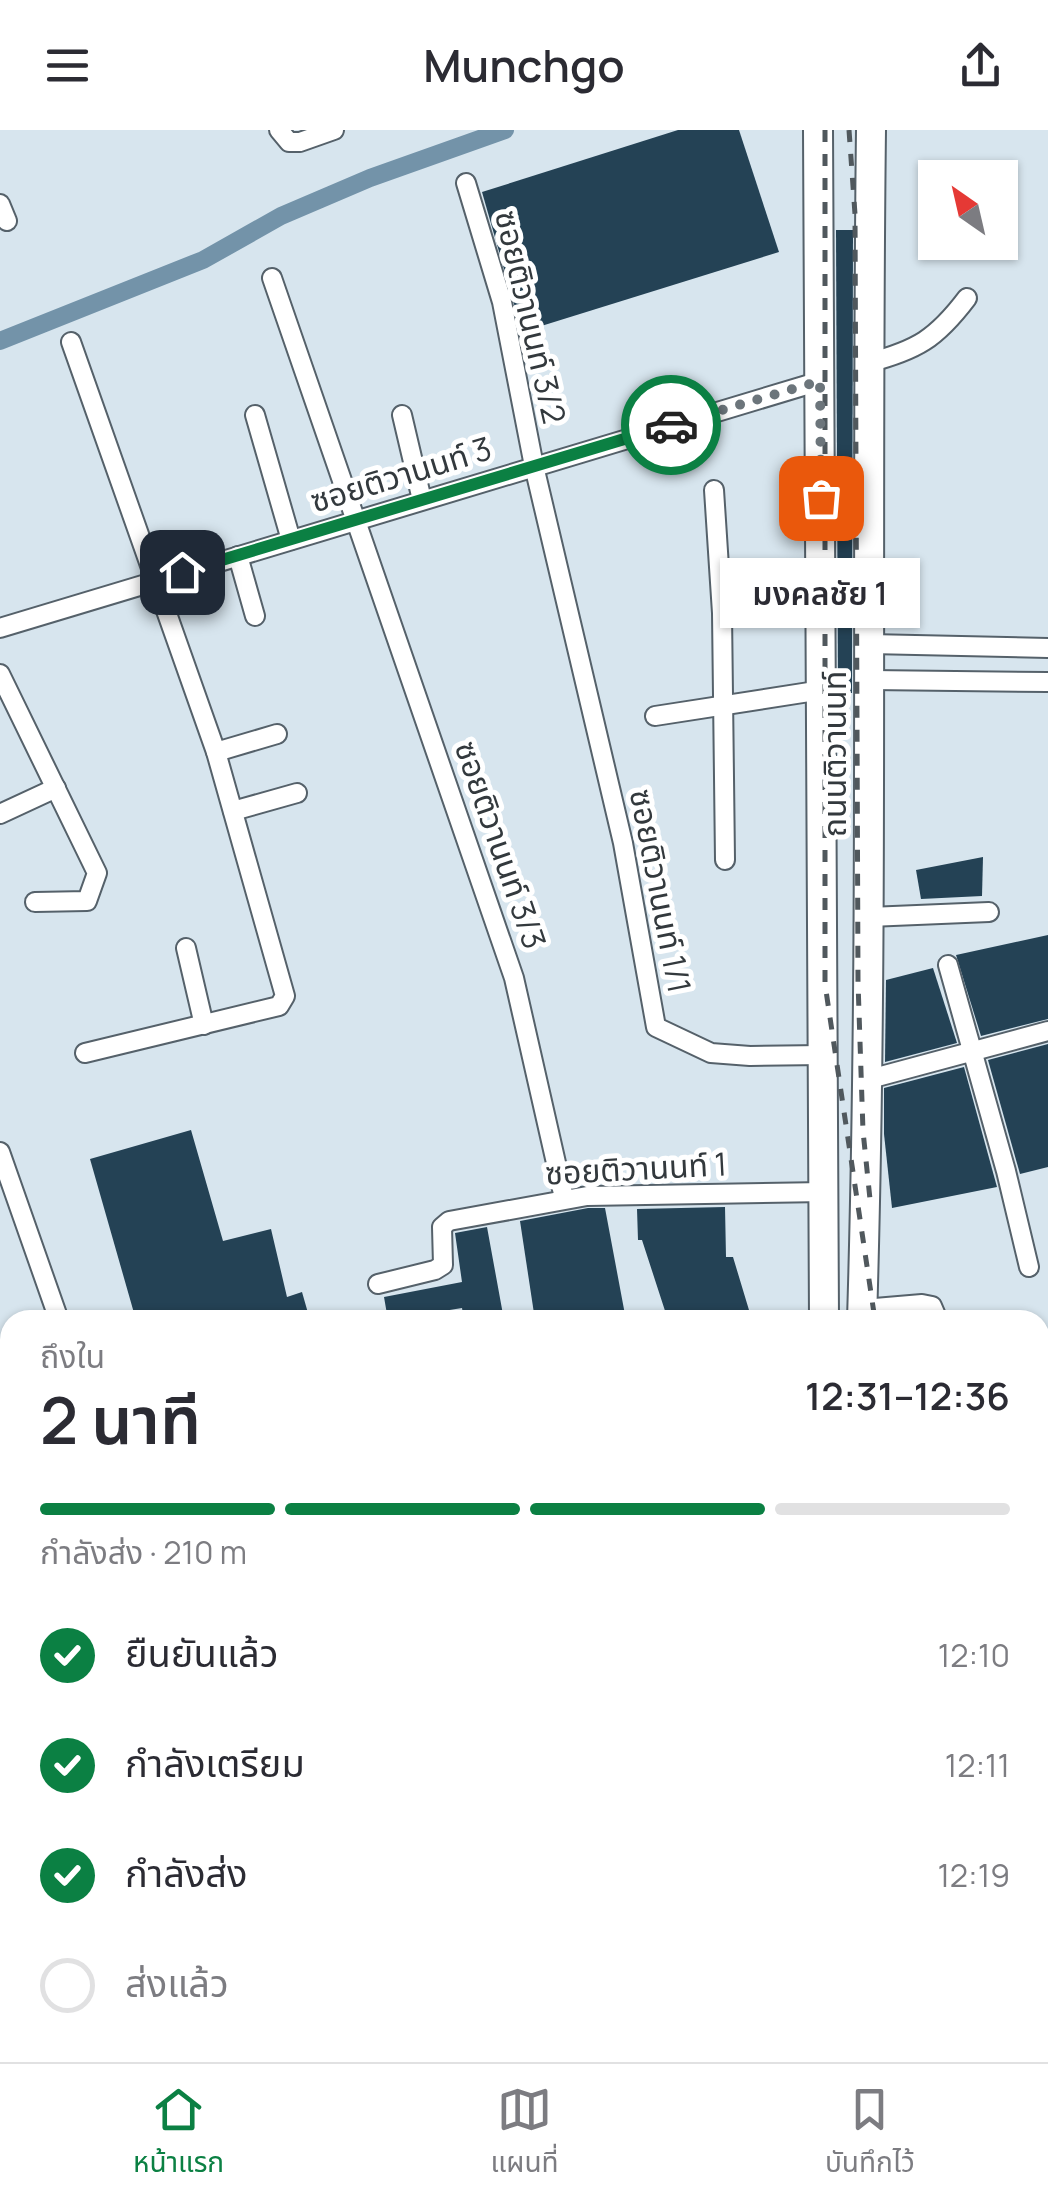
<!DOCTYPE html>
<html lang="th">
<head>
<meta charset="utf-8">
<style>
  body { margin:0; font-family:Manrope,"Noto Sans Thai",sans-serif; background:#f7f7f7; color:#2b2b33; height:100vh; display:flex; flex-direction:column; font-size:38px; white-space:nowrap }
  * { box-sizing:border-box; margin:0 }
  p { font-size:32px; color:#7c7c81 }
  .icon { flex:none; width:55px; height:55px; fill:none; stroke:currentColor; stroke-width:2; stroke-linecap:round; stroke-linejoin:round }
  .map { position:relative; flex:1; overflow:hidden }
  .sheet { position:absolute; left:0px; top:1180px; width:1050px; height:752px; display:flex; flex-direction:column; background:#fff; border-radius:30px 30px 0 0; box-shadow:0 2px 8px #0004 }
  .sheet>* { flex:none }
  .needle { width:65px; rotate:326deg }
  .buttons { position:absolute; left:918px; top:30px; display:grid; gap:20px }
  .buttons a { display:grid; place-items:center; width:100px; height:100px; border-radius:0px; background:#fff; box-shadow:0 2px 8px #0004; font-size:50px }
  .pin { position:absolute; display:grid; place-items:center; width:85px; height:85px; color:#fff; margin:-42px; border-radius:20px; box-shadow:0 5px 15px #0006 }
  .courier { position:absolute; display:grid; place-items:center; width:100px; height:100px; margin:-50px; border:8px solid #0b8043; border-radius:50%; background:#fff; color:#222; box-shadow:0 2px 12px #0007 }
  .bubble { position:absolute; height:70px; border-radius:0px; background:#fff; box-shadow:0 2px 8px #0004; font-size:32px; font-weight:600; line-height:70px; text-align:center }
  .overview em { font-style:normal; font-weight:600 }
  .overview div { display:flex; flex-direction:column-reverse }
  .overview { display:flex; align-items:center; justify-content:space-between; height:170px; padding:0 40px }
  h1 { font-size:65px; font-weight:600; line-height:75px }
  .bar { display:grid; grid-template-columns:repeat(4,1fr); gap:15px 10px; align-content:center; height:120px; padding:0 40px }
  .bar i { height:12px; border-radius:8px; background:#e1e1e2 }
  .bar .current { background:#0b8043 }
  .bar p { grid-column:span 4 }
  ol { padding:0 40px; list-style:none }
  li { display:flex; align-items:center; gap:30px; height:110px }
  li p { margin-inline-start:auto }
  li .icon { padding:10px; border-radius:50%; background:#0b8043; color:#fff; stroke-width:4 }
  li:last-child { color:#7c7c81 }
  li i { width:55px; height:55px; border:5px solid #e1e1e2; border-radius:50% }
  header { display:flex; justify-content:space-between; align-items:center; height:130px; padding:0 40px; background:#fff; font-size:45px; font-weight:600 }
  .dock { display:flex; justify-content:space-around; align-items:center; height:140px; border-top:2px solid #e1e1e2; background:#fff; font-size:28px; color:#7c7c81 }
  .dock a { display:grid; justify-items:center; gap:5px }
  .dock .current { color:#0b8043 }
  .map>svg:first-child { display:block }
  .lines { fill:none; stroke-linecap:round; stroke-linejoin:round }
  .canal { stroke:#7393a9; stroke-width:18 }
  .building { fill:#244255 }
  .street-casing { stroke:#55616a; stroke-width:22 }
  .primary-casing { stroke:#55616a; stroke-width:32 }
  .street { stroke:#fff; stroke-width:18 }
  .primary { stroke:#fff; stroke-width:28 }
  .rail { stroke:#50585d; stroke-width:5; stroke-dasharray:12 12; stroke-linecap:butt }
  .done { stroke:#6c757b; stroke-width:10; stroke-dasharray:0 18 }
  .route { stroke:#0b8043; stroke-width:12 }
  .labels { text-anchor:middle; stroke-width:10; stroke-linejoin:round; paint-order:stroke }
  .street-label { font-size:32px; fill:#33393d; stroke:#fff }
</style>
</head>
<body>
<header><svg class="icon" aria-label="menu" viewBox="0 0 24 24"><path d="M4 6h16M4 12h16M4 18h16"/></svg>Munchgo<svg class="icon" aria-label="share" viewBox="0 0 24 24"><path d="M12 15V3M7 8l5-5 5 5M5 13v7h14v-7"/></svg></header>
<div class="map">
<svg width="1048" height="1932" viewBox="0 0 1048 1932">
  <rect width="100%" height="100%" fill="#d7e5ee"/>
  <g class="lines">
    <g class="canal">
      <polyline points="0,211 203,130 281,86 370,48 505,0"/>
      <polyline points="1040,1341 1048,1337"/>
      <polyline points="0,1753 10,1749"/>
    </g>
  </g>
  <g class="building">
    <polygon points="678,0 739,0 779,122 522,202 482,62"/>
    <polygon points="836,100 853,100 852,563 838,563"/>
    <polygon points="983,727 982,766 921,769 916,740"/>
    <polygon points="1048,805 1048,889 981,906 956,825"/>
    <polygon points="933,838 957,913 885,932 886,850"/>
    <polygon points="1048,914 1048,1037 1020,1044 988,930"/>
    <polygon points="964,937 997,1057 892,1078 884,1004 884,958"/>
    <polygon points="191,1000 223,1111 271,1099 287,1167 302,1162 310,1190 136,1190 90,1029"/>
    <polygon points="725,1077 726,1127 733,1127 752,1190 668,1190 642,1110 638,1110 637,1079"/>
    <polygon points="588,1078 605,1078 626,1190 535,1190 520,1091"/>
    <polygon points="487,1097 504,1190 464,1190 462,1178 388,1190 384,1167 462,1152 455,1103"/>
  </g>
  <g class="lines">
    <g class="street-casing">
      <g id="street">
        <polyline points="279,0 289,12 300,12 334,0"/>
        <polyline points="466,53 502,172 534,336 623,713 656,897 711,923 750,926 823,925"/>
        <polyline points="0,74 7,91"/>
        <polyline points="272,148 514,848 564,1068"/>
        <polyline points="71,212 216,622 285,866 279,876 85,923"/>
        <path d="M868,233C917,220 936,209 967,168"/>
        <polyline points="255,285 291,410"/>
        <polyline points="402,285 422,370"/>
        <polyline points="714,360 722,483 725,730"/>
        <polyline points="238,426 255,486"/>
        <polyline points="0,498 820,251"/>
        <polyline points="870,514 1048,518"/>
        <polyline points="0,544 97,743 87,771 35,772"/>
        <polyline points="871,550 1048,552"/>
        <polyline points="655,586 822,560"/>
        <polyline points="216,622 277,604"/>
        <polyline points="233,681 297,663"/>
        <polyline points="0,684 56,658"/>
        <polyline points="869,787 989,782"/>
        <polyline points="186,818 204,895"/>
        <polyline points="948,835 1006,1041 1029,1137"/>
        <polyline points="866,950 1048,901"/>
        <polyline points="0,1022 59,1190"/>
        <polyline points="378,1154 435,1140 443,1135 442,1097 449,1091 587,1066 825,1062"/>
        <polyline points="875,1178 922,1174 932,1176 938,1190"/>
        <polyline points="1040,1742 1048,1737"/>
        <polyline points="1040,1821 1048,1833"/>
      </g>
    </g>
    <g class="primary-casing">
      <g id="primary">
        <polyline points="818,0 824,1190"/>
        <path d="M862,1190C874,793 866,397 871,0"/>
        <polyline points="814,1932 814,1922"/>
        <polyline points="838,1932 838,1922"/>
        <polyline points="876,1932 876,1922"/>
      </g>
    </g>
    <use href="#street" class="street"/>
    <use href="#primary" class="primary"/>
    <g class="rail">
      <polyline points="825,0 825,854 875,1190"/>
      <polyline points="849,0 855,84 858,852 863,1001 871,1079"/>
      <polyline points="1035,1922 1042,1932"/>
    </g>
  </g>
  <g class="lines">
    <polyline class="done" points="671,295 820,251 821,368"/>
    <polyline class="route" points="182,442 671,295"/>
  </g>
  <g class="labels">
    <g class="street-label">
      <text transform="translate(530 187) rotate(77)" y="11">ซอยติวานนท์ 3/2</text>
      <text transform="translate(401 345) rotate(-17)" y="11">ซอยติวานนท์ 3</text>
      <text transform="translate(835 624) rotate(-90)" y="11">ถนนติวานนท์</text>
      <text transform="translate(500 715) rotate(71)" y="11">ซอยติวานนท์ 3/3</text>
      <text transform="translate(660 761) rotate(79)" y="11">ซอยติวานนท์ 1/1</text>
      <text transform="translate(636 1039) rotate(-3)" y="11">ซอยติวานนท์ 1</text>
    </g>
  </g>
</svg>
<div class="buttons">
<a><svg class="needle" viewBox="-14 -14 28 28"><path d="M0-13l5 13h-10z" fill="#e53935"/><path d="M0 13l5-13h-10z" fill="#7c7c81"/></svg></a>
</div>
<div class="pin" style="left:821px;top:368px;background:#ea580c"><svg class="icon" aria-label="bag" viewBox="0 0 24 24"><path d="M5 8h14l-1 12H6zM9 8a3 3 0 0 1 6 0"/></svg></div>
<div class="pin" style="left:182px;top:442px;background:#1f2937"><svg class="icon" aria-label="home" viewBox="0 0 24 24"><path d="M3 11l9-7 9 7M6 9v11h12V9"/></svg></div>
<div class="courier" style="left:671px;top:295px"><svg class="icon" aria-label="car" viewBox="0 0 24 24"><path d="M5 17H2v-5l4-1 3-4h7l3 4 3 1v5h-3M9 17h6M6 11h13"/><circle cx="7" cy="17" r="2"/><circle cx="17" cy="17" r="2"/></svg></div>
<div class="bubble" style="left:720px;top:428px;width:200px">มงคลชัย 1</div>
<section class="sheet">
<div class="overview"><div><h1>2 นาที</h1><p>ถึงใน</p></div><em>12:31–12:36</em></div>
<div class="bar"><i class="current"></i><i class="current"></i><i class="current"></i><i></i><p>กำลังส่ง · 210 m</p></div>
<ol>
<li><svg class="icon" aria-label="check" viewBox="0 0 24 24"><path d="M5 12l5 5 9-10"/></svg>ยืนยันแล้ว<p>12:10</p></li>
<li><svg class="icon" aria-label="check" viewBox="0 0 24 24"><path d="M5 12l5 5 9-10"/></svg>กำลังเตรียม<p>12:11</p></li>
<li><svg class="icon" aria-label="check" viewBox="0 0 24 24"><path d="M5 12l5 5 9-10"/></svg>กำลังส่ง<p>12:19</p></li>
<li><i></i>ส่งแล้ว</li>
</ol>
</section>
</div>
<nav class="dock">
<a class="current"><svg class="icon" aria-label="home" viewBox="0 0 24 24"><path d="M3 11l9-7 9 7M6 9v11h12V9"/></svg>หน้าแรก</a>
<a><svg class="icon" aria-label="map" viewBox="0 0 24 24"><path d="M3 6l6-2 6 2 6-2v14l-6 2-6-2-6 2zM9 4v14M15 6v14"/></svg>แผนที่</a>
<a><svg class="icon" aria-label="saved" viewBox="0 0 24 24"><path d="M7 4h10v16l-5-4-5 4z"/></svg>บันทึกไว้</a>
</nav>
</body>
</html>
